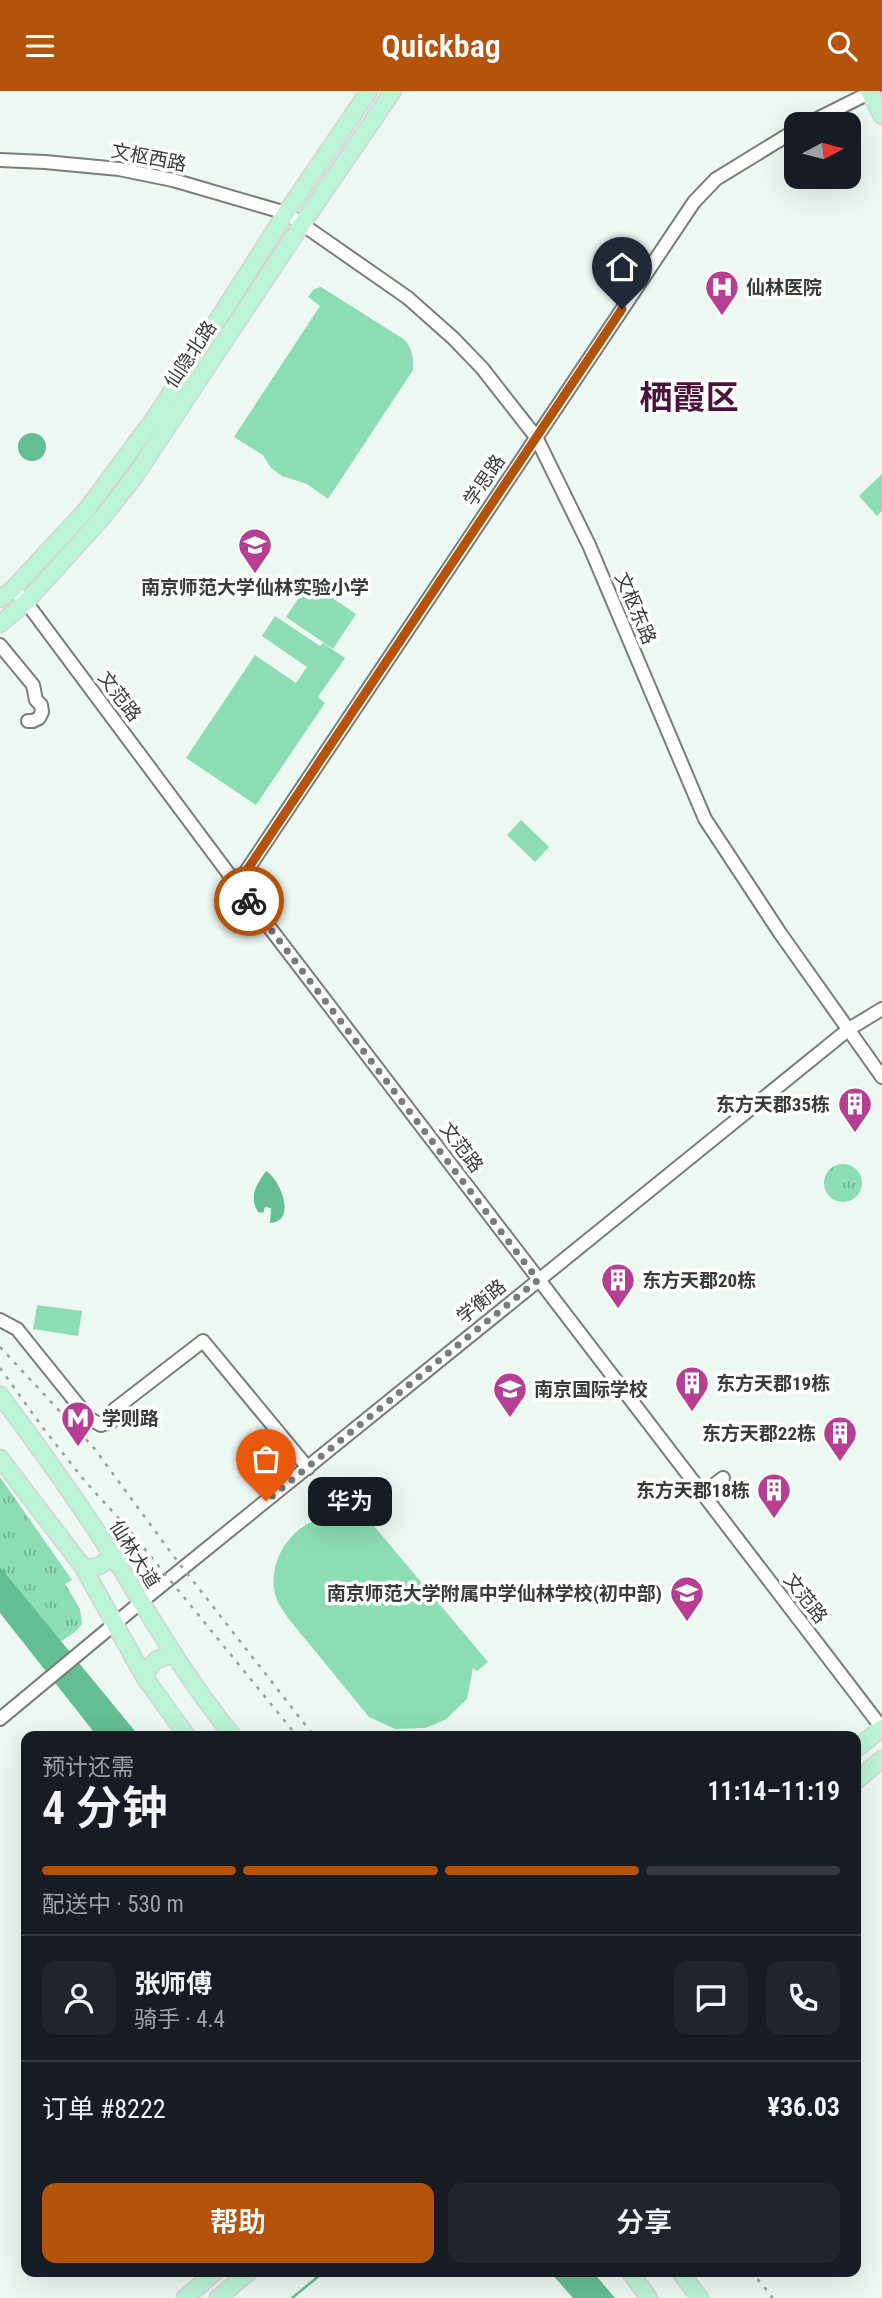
<!DOCTYPE html>
<html lang="zh">
<head>
<meta charset="utf-8">
<style>
  body { margin:0; font-family:"Roboto Condensed","Noto Sans SC",sans-serif; background:#20242c; color:#f1f3f6; height:100vh; display:flex; flex-direction:column; font-size:26px; white-space:nowrap }
  * { box-sizing:border-box; margin:0 }
  p { font-size:23px; color:#9ea1a6 }
  .icon { flex:none; width:38px; height:38px; fill:none; stroke:currentColor; stroke-width:2; stroke-linecap:round; stroke-linejoin:round }
  .map { position:relative; flex:1; overflow:hidden }
  .panel { position:absolute; left:21px; top:1640px; width:840px; height:546px; display:flex; flex-direction:column; background:#171b24; border-radius:14px; box-shadow:0 7px 28px #0002 }
  .panel>* { flex:none }
  .needle { width:46px; rotate:83deg }
  .tools { position:absolute; left:784px; top:21px; display:grid; gap:14px }
  .tools a { display:grid; place-items:center; width:77px; height:77px; border-radius:14px; background:#171b24; box-shadow:0 7px 28px #0002; font-size:35px }
  .pin { position:absolute; display:grid; place-items:center; width:60px; height:60px; color:#fff; margin:-72px -30px; border-radius:50% 50% 50% 0; rotate:-45deg; box-shadow:0 0 7px #0007 }
  .pin .icon { rotate:45deg }
  .courier { position:absolute; display:grid; place-items:center; width:70px; height:70px; margin:-35px; border:5px solid #b45309; border-radius:50%; background:#fff; color:#222; box-shadow:0 2px 9px #0007 }
  .bubble { position:absolute; height:49px; border-radius:14px; background:#171b24; box-shadow:0 7px 28px #0002; font-size:23px; font-weight:600; line-height:49px; text-align:center }
  .headline em { font-style:normal; font-weight:600 }
  .headline div { display:flex; flex-direction:column-reverse }
  .headline { display:flex; align-items:center; justify-content:space-between; height:119px; padding:0 21px }
  h1 { font-size:46px; font-weight:600; line-height:52px }
  .bar { display:grid; grid-template-columns:repeat(4,1fr); gap:10px 7px; align-content:center; height:84px; padding:0 21px }
  .bar i { height:9px; border-radius:5px; background:#363941 }
  .bar .active { background:#b45309 }
  .bar p { grid-column:span 4 }
  .line { display:flex; align-items:center; gap:18px; padding:0 21px; border-top:2px solid #363941 }
  .line div { flex:1 }
  .round { display:grid; place-items:center; flex:none; width:74px; height:74px; border-radius:14px; background:#20242c }
  .button { display:flex; gap:14px; margin-top:auto; padding:14px 21px }
  .button a { flex:1; height:80px; border-radius:14px; background:#b45309; color:#fff; font-size:28px; font-weight:600; line-height:80px; text-align:center }
  .button a+a { background:#20242c; color:#f1f3f6 }
  header { display:flex; justify-content:space-between; align-items:center; height:91px; padding:0 21px; background:#b45309; color:#fff; font-size:32px; font-weight:600 }
  .map>svg:first-child { display:block }
  .grass { fill:url(#grass-tufts) }
  .garden { fill:#8cddb4 }
  .water { fill:#63be93 }
  .lines { fill:none; stroke-linecap:round; stroke-linejoin:round }
  .stream { stroke:#63be93; stroke-width:2.5 }
  .minor-casing { stroke:#767f7a; stroke-width:16 }
  .major-casing { stroke:#d3d4d3; stroke-width:19 }
  .minor { stroke:#fff; stroke-width:12 }
  .major { stroke:#bbf4d7; stroke-width:16 }
  .rail { stroke:#989f9b; stroke-width:2.5; stroke-dasharray:3.5 7; stroke-linecap:butt }
  .done { stroke:#777d7a; stroke-width:7; stroke-dasharray:0 12.6 }
  .route { stroke:#b45309; stroke-width:9 }
  .labels { text-anchor:middle; stroke-width:7; stroke-linejoin:round; paint-order:stroke }
  .street-label { font-size:19px; fill:#373b39; stroke:#fff }
  .poi-label { font-size:19px; font-weight:bold; fill:#373b39; stroke:#fff; text-anchor:start }
  .town-label { font-size:33px; font-weight:bold; fill:#4b113a; stroke:#fff }
</style>
</head>
<body>
<header><svg class="icon" aria-label="menu" viewBox="0 0 24 24"><path d="M4 6h16M4 12h16M4 18h16"/></svg>Quickbag<svg class="icon" aria-label="search" viewBox="0 0 24 24"><circle cx="10" cy="10" r="6"/><path d="M15 15l6 6"/></svg></header>
<div class="map">
<svg width="882" height="2207" viewBox="0 0 882 2207">
  <defs>
    <pattern id="grass-tufts" width="24" height="20" patternUnits="userSpaceOnUse" patternTransform="scale(1.75)"><rect width="24" height="20" fill="#8cddb4"/><path d="M3 7l-1-3M5 7V3M7 7l1-3M15 17l-1-3M17 17v-4M19 17l1-3" fill="none" stroke="#73b493"/></pattern>
  </defs>
  <rect width="100%" height="100%" fill="#eef8f2"/>
  <g class="grass">
    <circle cx="843" cy="1092" r="19"/>
    <polygon points="0,1386 72,1489 65,1493 80,1518 82,1533 76,1540 59,1552 0,1477"/>
  </g>
  <g class="garden">
    <path d="M321,196L405,249C412,258 414,267 413,279L328,408L307,393L282,385L271,377L263,364L234,346L320,215L308,206L314,198Z"/>
    <polygon points="882,383 882,420 877,425 859,405"/>
    <polygon points="309,491 356,523 333,558 286,526"/>
    <polygon points="275,525 320,555 323,552 345,567 318,606 325,612 256,714 186,667 255,564 296,592 307,576 262,545"/>
    <polygon points="521,729 549,756 535,771 507,744"/>
    <polygon points="37,1214 82,1220 78,1245 33,1238"/>
    <path d="M359,1417L488,1571L477,1580L473,1577L467,1608L445,1629L425,1637L395,1638L369,1626L292,1532C284,1521 276,1512 274,1498C269,1458 306,1417 348,1427Z"/>
  </g>
  <g class="water">
    <circle cx="32" cy="356" r="14"/>
    <path d="M266,1080C281,1089 297,1131 270,1132L271,1117L265,1116L263,1122L258,1121C249,1105 256,1094 266,1080Z"/>
    <polygon points="0,1476 139,1645 97,1645 0,1522"/>
    <polygon points="550,2181 593,2181 615,2207 573,2207"/>
  </g>
  <g class="lines">
    <polyline class="stream" points="292,2207 325,2180"/>
    <g class="minor-casing">
      <g id="minor">
        <polyline points="807,33 873,0"/>
        <polyline points="0,69 45,71 119,78 173,89 286,122 408,207 453,247 482,277 536,346 589,454 705,728 780,842 882,986"/>
        <polyline points="13,498 26,511 237,794 882,1637"/>
        <polyline points="0,554 33,594 36,609 41,614 42,621 39,627 33,630 28,630"/>
        <polyline points="237,794 694,111 716,88 796,39"/>
        <polyline points="0,1229 17,1238 83,1320 90,1328 101,1334 112,1330 115,1318 203,1250 308,1377"/>
        <polyline points="702,1403 723,1387"/>
        <polyline points="0,1628 141,1511 849,938 882,918"/>
      </g>
    </g>
    <g class="major-casing">
      <g id="major">
        <polyline points="869,0 882,25"/>
        <polyline points="0,508 13,498 87,418 156,325 286,122 369,0"/>
        <polyline points="0,533 26,511 101,428 135,385 302,133 393,0"/>
        <path d="M0,1304C39,1356 76,1408 111,1462C150,1524 186,1588 233,1645"/>
        <polyline points="0,1367 83,1476 145,1587 187,1645"/>
        <path d="M83,1476C98,1477 104,1476 110,1462"/>
        <path d="M145,1587C151,1570 157,1566 175,1564"/>
        <polyline points="856,1658 882,1637"/>
        <polyline points="856,1690 882,1668"/>
        <polyline points="629,2180 649,2207"/>
        <polyline points="679,2180 700,2207"/>
        <polyline points="185,2207 216,2180"/>
        <polyline points="218,2207 250,2180"/>
      </g>
    </g>
    <use href="#minor" class="minor"/>
    <use href="#major" class="major"/>
    <g class="rail">
      <polyline points="0,1256 94,1357 172,1463 314,1645"/>
      <polyline points="0,1277 43,1337 84,1389 130,1440 297,1645"/>
      <polyline points="751,2180 773,2207"/>
    </g>
  </g>
  <g class="lines">
    <polyline class="done" points="249,810 538,1189 266,1410"/>
    <polyline class="route" points="249,810 237,794 622,218"/>
  </g>
  <defs>
    <g id="hospital-pin" transform="scale(1.75)"><path d="M0 17L-7.5 6A9.5 9.5 0 1 1 7.5 6Z" fill="#b63e93" stroke="#fff"/><path d="M-5-5h3v3.5h4V-5h3V5h-3V1.5h-4V5h-3Z" fill="#fff"/></g>
    <g id="school-pin" transform="scale(1.75)"><path d="M0 17L-7.5 6A9.5 9.5 0 1 1 7.5 6Z" fill="#b63e93" stroke="#fff"/><path d="M0-5L7-2L0 1L-7-2ZM-4 1L0 2.5L4 1V4Q0 6-4 4Z" fill="#fff"/></g>
    <g id="building-pin" transform="scale(1.75)"><path d="M0 17L-7.5 6A9.5 9.5 0 1 1 7.5 6Z" fill="#b63e93" stroke="#fff"/><path d="M-4-6H4V6H1V3H-1V6H-4ZM-2.5-4.3h1.7v1.8h-1.7ZM.8-4.3h1.7v1.8H.8ZM-2.5-1h1.7V.8h-1.7ZM.8-1h1.7V.8H.8Z" fill="#fff"/></g>
    <g id="metro-pin" transform="scale(1.75)"><path d="M0 17L-7.5 6A9.5 9.5 0 1 1 7.5 6Z" fill="#b63e93" stroke="#fff"/><path d="M-5.5 5V-5H-3L0 0L3-5H5.5V5H3V-.5L0 4L-3-.5V5Z" fill="#fff"/></g>
  </defs>
  <g fill-rule="evenodd">
    <use href="#hospital-pin" x="722" y="196"/>
    <use href="#school-pin" x="255" y="454"/>
    <use href="#building-pin" x="855" y="1013"/>
    <use href="#building-pin" x="618" y="1189"/>
    <use href="#building-pin" x="692" y="1292"/>
    <use href="#school-pin" x="510" y="1298"/>
    <use href="#metro-pin" x="78" y="1327"/>
    <use href="#building-pin" x="840" y="1342"/>
    <use href="#building-pin" x="774" y="1399"/>
    <use href="#school-pin" x="687" y="1502"/>
  </g>
  <g class="labels">
    <g class="street-label">
      <text transform="translate(149 66) rotate(11)" y="7">文枢西路</text>
      <text transform="translate(190 263) rotate(-56)" y="7">仙隐北路</text>
      <text transform="translate(484 389) rotate(-56)" y="7">学思路</text>
      <text transform="translate(636 517) rotate(67)" y="7">文枢东路</text>
      <text transform="translate(120 605) rotate(53)" y="7">文范路</text>
      <text transform="translate(462 1056) rotate(53)" y="7">文范路</text>
      <text transform="translate(481 1210) rotate(-39)" y="7">学衡路</text>
      <text transform="translate(135 1463) rotate(58)" y="7">仙林大道</text>
      <text transform="translate(806 1507) rotate(52)" y="7">文范路</text>
    </g>
    <g class="poi-label">
      <text x="746" y="203">仙林医院</text>
      <text x="255" y="503" text-anchor="middle">南京师范大学仙林实验小学</text>
      <text x="830" y="1020" text-anchor="end">东方天郡35栋</text>
      <text x="642" y="1196">东方天郡20栋</text>
      <text x="716" y="1299">东方天郡19栋</text>
      <text x="534" y="1305">南京国际学校</text>
      <text x="102" y="1334">学则路</text>
      <text x="816" y="1349" text-anchor="end">东方天郡22栋</text>
      <text x="750" y="1406" text-anchor="end">东方天郡18栋</text>
      <text x="662" y="1509" text-anchor="end">南京师范大学附属中学仙林学校(初中部)</text>
    </g>
    <g class="town-label">
      <text x="689" y="318">栖霞区</text>
    </g>
  </g>
</svg>
<div class="tools">
<a><svg class="needle" viewBox="-14 -14 28 28"><path d="M0-13l5 13h-10z" fill="#e53935"/><path d="M0 13l5-13h-10z" fill="#9ea1a6"/></svg></a>
</div>
<div class="pin" style="left:266px;top:1410px;background:#ea580c"><svg class="icon" aria-label="bag" viewBox="0 0 24 24"><path d="M5 8h14l-1 12H6zM9 8a3 3 0 0 1 6 0"/></svg></div>
<div class="pin" style="left:622px;top:218px;background:#1f2937"><svg class="icon" aria-label="home" viewBox="0 0 24 24"><path d="M3 11l9-7 9 7M6 9v11h12V9"/></svg></div>
<div class="courier" style="left:249px;top:810px"><svg class="icon" aria-label="bike" viewBox="0 0 24 24"><circle cx="6" cy="16" r="4"/><circle cx="18" cy="16" r="4"/><path d="M6 16l4-8h5l3 8M10 8l3 8H6M13 5h3"/></svg></div>
<div class="bubble" style="left:308px;top:1386px;width:84px">华为</div>
<section class="panel">
<div class="headline"><div><h1>4 分钟</h1><p>预计还需</p></div><em>11:14–11:19</em></div>
<div class="bar"><i class="active"></i><i class="active"></i><i class="active"></i><i></i><p>配送中 · 530 m</p></div>
<div class="line" style="height:126px"><a class="round"><svg class="icon" aria-label="person" viewBox="0 0 24 24"><circle cx="12" cy="8" r="4"/><path d="M4 21q1-7 8-7t8 7"/></svg></a><div><b>张师傅</b><p>骑手 · 4.4</p></div><a class="round"><svg class="icon" aria-label="chat" viewBox="0 0 24 24"><path d="M4 5h16v11H9l-5 4z"/></svg></a><a class="round"><svg class="icon" aria-label="phone" viewBox="0 0 24 24"><path d="M5 4h4l2 5-3 2q2 4 5 5l2-3 5 2v4C11 20 4 13 5 4z"/></svg></a></div>
<div class="line" style="height:91px"><div>订单 #8222</div><b>¥36.03</b></div>
<div class="button"><a>帮助</a><a>分享</a></div>
</section>
</div>
</body>
</html>
